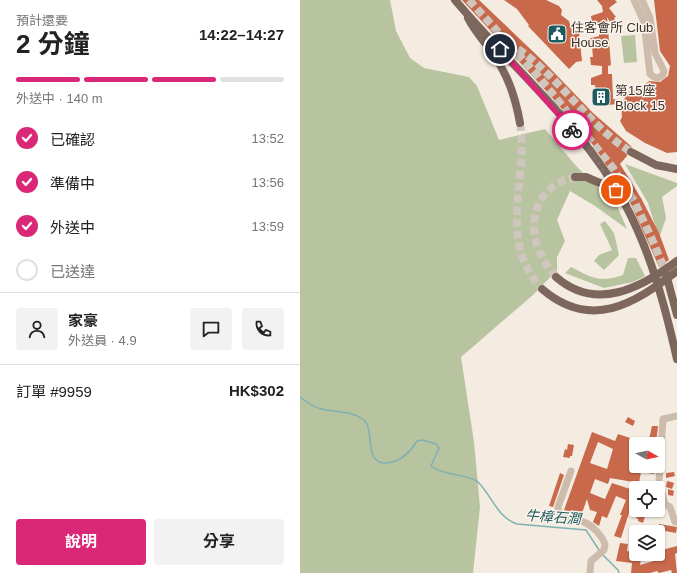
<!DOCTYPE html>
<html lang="zh-TW">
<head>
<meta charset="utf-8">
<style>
  body { margin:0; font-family:Helvetica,"Noto Sans TC",sans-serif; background:#f2f2f2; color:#222; height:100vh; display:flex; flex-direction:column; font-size:15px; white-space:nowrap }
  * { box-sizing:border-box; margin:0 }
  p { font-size:13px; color:#767676 }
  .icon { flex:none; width:22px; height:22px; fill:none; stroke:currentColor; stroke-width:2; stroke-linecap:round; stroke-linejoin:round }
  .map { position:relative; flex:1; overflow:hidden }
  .panel { display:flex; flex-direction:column; background:#fff; width:300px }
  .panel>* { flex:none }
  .needle { width:26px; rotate:98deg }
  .controls { position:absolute; left:329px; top:437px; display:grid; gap:8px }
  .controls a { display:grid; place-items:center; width:36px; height:36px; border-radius:4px; background:#fff; box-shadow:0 1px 3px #0004; font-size:20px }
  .pin { position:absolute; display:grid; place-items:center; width:34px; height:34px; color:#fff; margin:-17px; border:2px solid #fff; border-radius:50%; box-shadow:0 1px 4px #0007 }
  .courier { position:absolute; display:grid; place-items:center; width:40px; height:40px; margin:-20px; border:3px solid #db2777; border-radius:50%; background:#fff; color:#222; box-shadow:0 1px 5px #0007 }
  .summary em { font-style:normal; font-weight:700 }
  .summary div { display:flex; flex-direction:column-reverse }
  .summary { display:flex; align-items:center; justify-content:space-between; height:68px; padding:0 16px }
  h1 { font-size:26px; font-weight:700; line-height:30px }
  .bar { display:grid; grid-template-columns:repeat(4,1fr); gap:6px 4px; align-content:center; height:48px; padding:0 16px }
  .bar i { height:5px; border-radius:3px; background:#e0e0e0 }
  .bar .current { background:#db2777 }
  .bar p { grid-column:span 4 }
  .line { display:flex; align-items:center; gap:10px; padding:0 16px; border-top:1px solid #e0e0e0 }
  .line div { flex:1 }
  .round { display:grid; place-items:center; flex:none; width:42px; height:42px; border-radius:4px; background:#f2f2f2 }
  ol { padding:0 16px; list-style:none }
  li { display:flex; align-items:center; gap:12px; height:44px }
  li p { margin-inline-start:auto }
  li .icon { padding:4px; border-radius:50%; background:#db2777; color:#fff; stroke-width:4 }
  li:last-child { color:#767676 }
  li i { width:22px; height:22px; border:2px solid #e0e0e0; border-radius:50% }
  .action { display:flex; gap:8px; margin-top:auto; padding:8px 16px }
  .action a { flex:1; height:46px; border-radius:4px; background:#db2777; color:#fff; font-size:16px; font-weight:700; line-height:46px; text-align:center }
  .action a+a { background:#f2f2f2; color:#222 }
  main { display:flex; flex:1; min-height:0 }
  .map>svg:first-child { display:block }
  .green { fill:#b8c4a0 }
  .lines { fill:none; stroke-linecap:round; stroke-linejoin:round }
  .stream { stroke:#7fb0b2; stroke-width:1.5 }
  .building { fill:#c8694b; fill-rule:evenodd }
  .major-tunnel { stroke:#cfc6bd; stroke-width:8; stroke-dasharray:8 4; stroke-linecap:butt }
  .minor { stroke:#cdbbac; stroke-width:7 }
  .major { stroke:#7d675c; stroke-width:8 }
  .done { stroke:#7c716b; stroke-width:4; stroke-dasharray:0 7.2 }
  .route { stroke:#db2777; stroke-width:5 }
  .labels { text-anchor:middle; stroke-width:3; stroke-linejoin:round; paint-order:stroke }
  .poi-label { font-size:13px; fill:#3b302b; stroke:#fbf5ee; text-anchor:start }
  .water-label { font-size:14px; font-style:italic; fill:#1f5a5e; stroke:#fbf5ee }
</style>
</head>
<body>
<main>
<section class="panel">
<div class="summary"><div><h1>2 分鐘</h1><p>預計還要</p></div><em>14:22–14:27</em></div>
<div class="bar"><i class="current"></i><i class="current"></i><i class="current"></i><i></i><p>外送中 · 140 m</p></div>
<ol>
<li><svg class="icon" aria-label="check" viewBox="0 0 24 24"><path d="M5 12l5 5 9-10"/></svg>已確認<p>13:52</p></li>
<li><svg class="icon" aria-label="check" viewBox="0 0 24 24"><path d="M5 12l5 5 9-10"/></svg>準備中<p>13:56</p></li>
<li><svg class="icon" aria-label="check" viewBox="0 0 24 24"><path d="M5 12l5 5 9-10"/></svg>外送中<p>13:59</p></li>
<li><i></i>已送達</li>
</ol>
<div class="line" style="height:72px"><a class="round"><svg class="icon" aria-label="person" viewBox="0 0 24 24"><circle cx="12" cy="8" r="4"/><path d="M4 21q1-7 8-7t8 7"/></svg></a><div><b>家豪</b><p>外送員 · 4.9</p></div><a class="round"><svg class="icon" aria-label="chat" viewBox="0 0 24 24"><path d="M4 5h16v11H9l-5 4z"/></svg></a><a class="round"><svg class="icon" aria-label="phone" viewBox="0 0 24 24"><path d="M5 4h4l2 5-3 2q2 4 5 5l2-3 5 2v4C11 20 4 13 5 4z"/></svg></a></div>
<div class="line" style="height:52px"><div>訂單 #9959</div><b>HK$302</b></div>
<div class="action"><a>說明</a><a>分享</a></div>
</section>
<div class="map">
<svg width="377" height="573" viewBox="0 0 377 573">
  <rect width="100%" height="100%" fill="#f4ebe1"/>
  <g class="green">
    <polygon points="0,0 90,0 96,31 110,58 124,68 169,77 177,86 199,140 245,129 277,167 317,206 327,229 295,206 270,191 257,220 265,241 257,257 257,270 233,295 161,357 174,442 180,507 173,573 0,573"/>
    <polygon points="335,35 337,62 324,63 321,36"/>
    <polygon points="325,164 377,183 377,186 362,197 366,218 359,238 348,203"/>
    <polygon points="305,221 314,233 319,255 304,270 294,261 299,255 312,250 300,224"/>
    <path d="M328,258H336L345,276L333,282L304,288L265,273L271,267C293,278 298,283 323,275Z"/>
  </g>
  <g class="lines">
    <g class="stream">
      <path d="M0,397C6,401 11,406 18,408C33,413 53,410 65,421C75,430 62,470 92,462C104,459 111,451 117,441L122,440L136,444L139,448L131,466C143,476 169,474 178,482C192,496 197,517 217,524L286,530L299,550"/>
      <polyline points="303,555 318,570 319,573"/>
    </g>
  </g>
  <g class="building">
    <polygon points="162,0 179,0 244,62 293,113 332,147 326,149 327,156 320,164 341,198 359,233 369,260 359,267 330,202 293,145 249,94"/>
    <polygon points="204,0 246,0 259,6 262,10 261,15 269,21 271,28 276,29 279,33 282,61 276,62 269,69 228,26 229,25 217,9"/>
    <polygon points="297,0 315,0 317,2 309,8 316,17 314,18 318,28 315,30 307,17 311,65 308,66 308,74 312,74 313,99 318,100 318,104 298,106 298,104 292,104 292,95 296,94 295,85 291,85 291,78 302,74 302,66 291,65 290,57 293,57 292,46 289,47 288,39 299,36 299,33 304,33 304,25 292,23 291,16 303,12 302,6"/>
    <polygon points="354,0 377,0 377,152 367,153 345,143 326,131 320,121 322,117 321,104 329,92 340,89 349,81 360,82 368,76 370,66 360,51"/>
    <polygon points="328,417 335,421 333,426 325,422"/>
    <polygon points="352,426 358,426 356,444 348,444"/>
    <path d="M292,432L315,441L318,434L336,440L335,447L336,466L348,469V466H355L354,474L341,472L339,483L310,478L308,484L295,479L290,493L305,499L312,483L336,491L321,538L314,536L322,515H320L326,500L316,496L307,518L302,516L299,526L293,522L297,512L290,510L287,499L281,516L264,510ZM298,442L313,449L307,469L290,463Z"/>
    <polygon points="268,444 274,445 272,456 270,456 270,458 263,457 265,449 267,450"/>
    <polygon points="374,472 375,476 366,478 366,473"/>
    <polygon points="260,473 264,475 253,507 249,506"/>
    <polygon points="367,481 374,483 372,489 366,487"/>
    <polygon points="343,484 355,486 354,488 342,488"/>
    <polygon points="368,489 374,491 373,496 368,495"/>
    <polygon points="338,510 347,510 343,523 338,521 338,519 336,518"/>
    <polygon points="359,524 377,527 376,533 365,531 359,547 358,532"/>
    <polygon points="335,526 336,527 336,542 331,541"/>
    <polygon points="320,543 328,544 327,551 342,554 340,565 354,561 354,554 358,554 358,551 377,546 377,553 375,554 377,573 372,573 371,570 359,573 357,571 350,573 331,573 332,563 316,561"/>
  </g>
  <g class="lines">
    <g class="major-tunnel">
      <polyline points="169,0 238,76 313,168 334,201 351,237 364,268"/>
      <path d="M218,49C260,78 288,125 331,152"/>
      <path d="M220,123C229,182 196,238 242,289"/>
      <path d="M256,277C249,268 243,260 239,251C226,218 239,184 275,177"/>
    </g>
    <g class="minor">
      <polyline points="334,0 344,22 350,74 354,77 358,78 363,75 364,71 355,53 350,18 342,0"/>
      <path d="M271,471L258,507C258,521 277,518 286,523C294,527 302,536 305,544L304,550L291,561L290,573"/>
      <polyline points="375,522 370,507 365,504 359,481 363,419 377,416"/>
    </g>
    <g class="major">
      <path d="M155,0C211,67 283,126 325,204C351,253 365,306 377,359"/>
      <path d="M168,18C174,30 183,40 191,51C207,73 215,95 220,123"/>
      <polyline points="331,152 356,165 377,169"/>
      <polyline points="275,177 286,177 316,190"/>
      <polyline points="366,274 377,315"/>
      <path d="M256,277C296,312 341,288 377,261"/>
      <path d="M242,289C291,331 334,304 377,271"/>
    </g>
  </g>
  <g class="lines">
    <polyline class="done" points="272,130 289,149 316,190"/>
    <polyline class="route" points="200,49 272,130"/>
  </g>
  <defs>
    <g id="civic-square" transform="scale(1)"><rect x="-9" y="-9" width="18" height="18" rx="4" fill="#1f5a5e" stroke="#fbf5ee"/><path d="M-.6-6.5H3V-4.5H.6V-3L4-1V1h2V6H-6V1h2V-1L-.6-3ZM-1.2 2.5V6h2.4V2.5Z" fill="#fff"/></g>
    <g id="building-square" transform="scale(1)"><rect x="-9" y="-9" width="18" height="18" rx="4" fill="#1f5a5e" stroke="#fbf5ee"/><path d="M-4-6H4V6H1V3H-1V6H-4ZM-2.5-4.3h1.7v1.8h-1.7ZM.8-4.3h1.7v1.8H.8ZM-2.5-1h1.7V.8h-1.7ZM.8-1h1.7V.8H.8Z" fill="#fff"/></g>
  </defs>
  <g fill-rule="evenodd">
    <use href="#civic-square" x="257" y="34"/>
    <use href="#building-square" x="301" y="97"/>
  </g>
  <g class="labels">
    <g class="poi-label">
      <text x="271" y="32">住客會所 Club<tspan x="271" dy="15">House</tspan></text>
      <text x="315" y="95">第15座<tspan x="315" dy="15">Block 15</tspan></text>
    </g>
    <g class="water-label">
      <text transform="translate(253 517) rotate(4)" y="5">牛樟石澗</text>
    </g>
  </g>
</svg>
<div class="controls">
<a><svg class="needle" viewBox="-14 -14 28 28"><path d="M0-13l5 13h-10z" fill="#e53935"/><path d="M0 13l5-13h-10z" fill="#767676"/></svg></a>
<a><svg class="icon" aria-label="locate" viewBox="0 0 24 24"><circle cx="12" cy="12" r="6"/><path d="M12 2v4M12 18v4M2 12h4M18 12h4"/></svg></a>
<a><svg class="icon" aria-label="layers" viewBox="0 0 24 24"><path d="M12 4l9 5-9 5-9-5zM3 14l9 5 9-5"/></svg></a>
</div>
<div class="pin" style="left:316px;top:190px;background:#ea580c"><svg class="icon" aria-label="bag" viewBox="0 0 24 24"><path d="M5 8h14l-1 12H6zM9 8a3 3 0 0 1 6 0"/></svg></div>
<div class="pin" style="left:200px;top:49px;background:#1f2937"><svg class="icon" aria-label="home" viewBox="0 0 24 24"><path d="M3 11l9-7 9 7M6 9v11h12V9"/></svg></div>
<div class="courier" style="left:272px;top:130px"><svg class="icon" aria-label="bike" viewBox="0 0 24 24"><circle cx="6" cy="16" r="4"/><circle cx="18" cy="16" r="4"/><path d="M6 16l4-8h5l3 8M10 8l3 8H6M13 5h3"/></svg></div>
</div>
</main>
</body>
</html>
